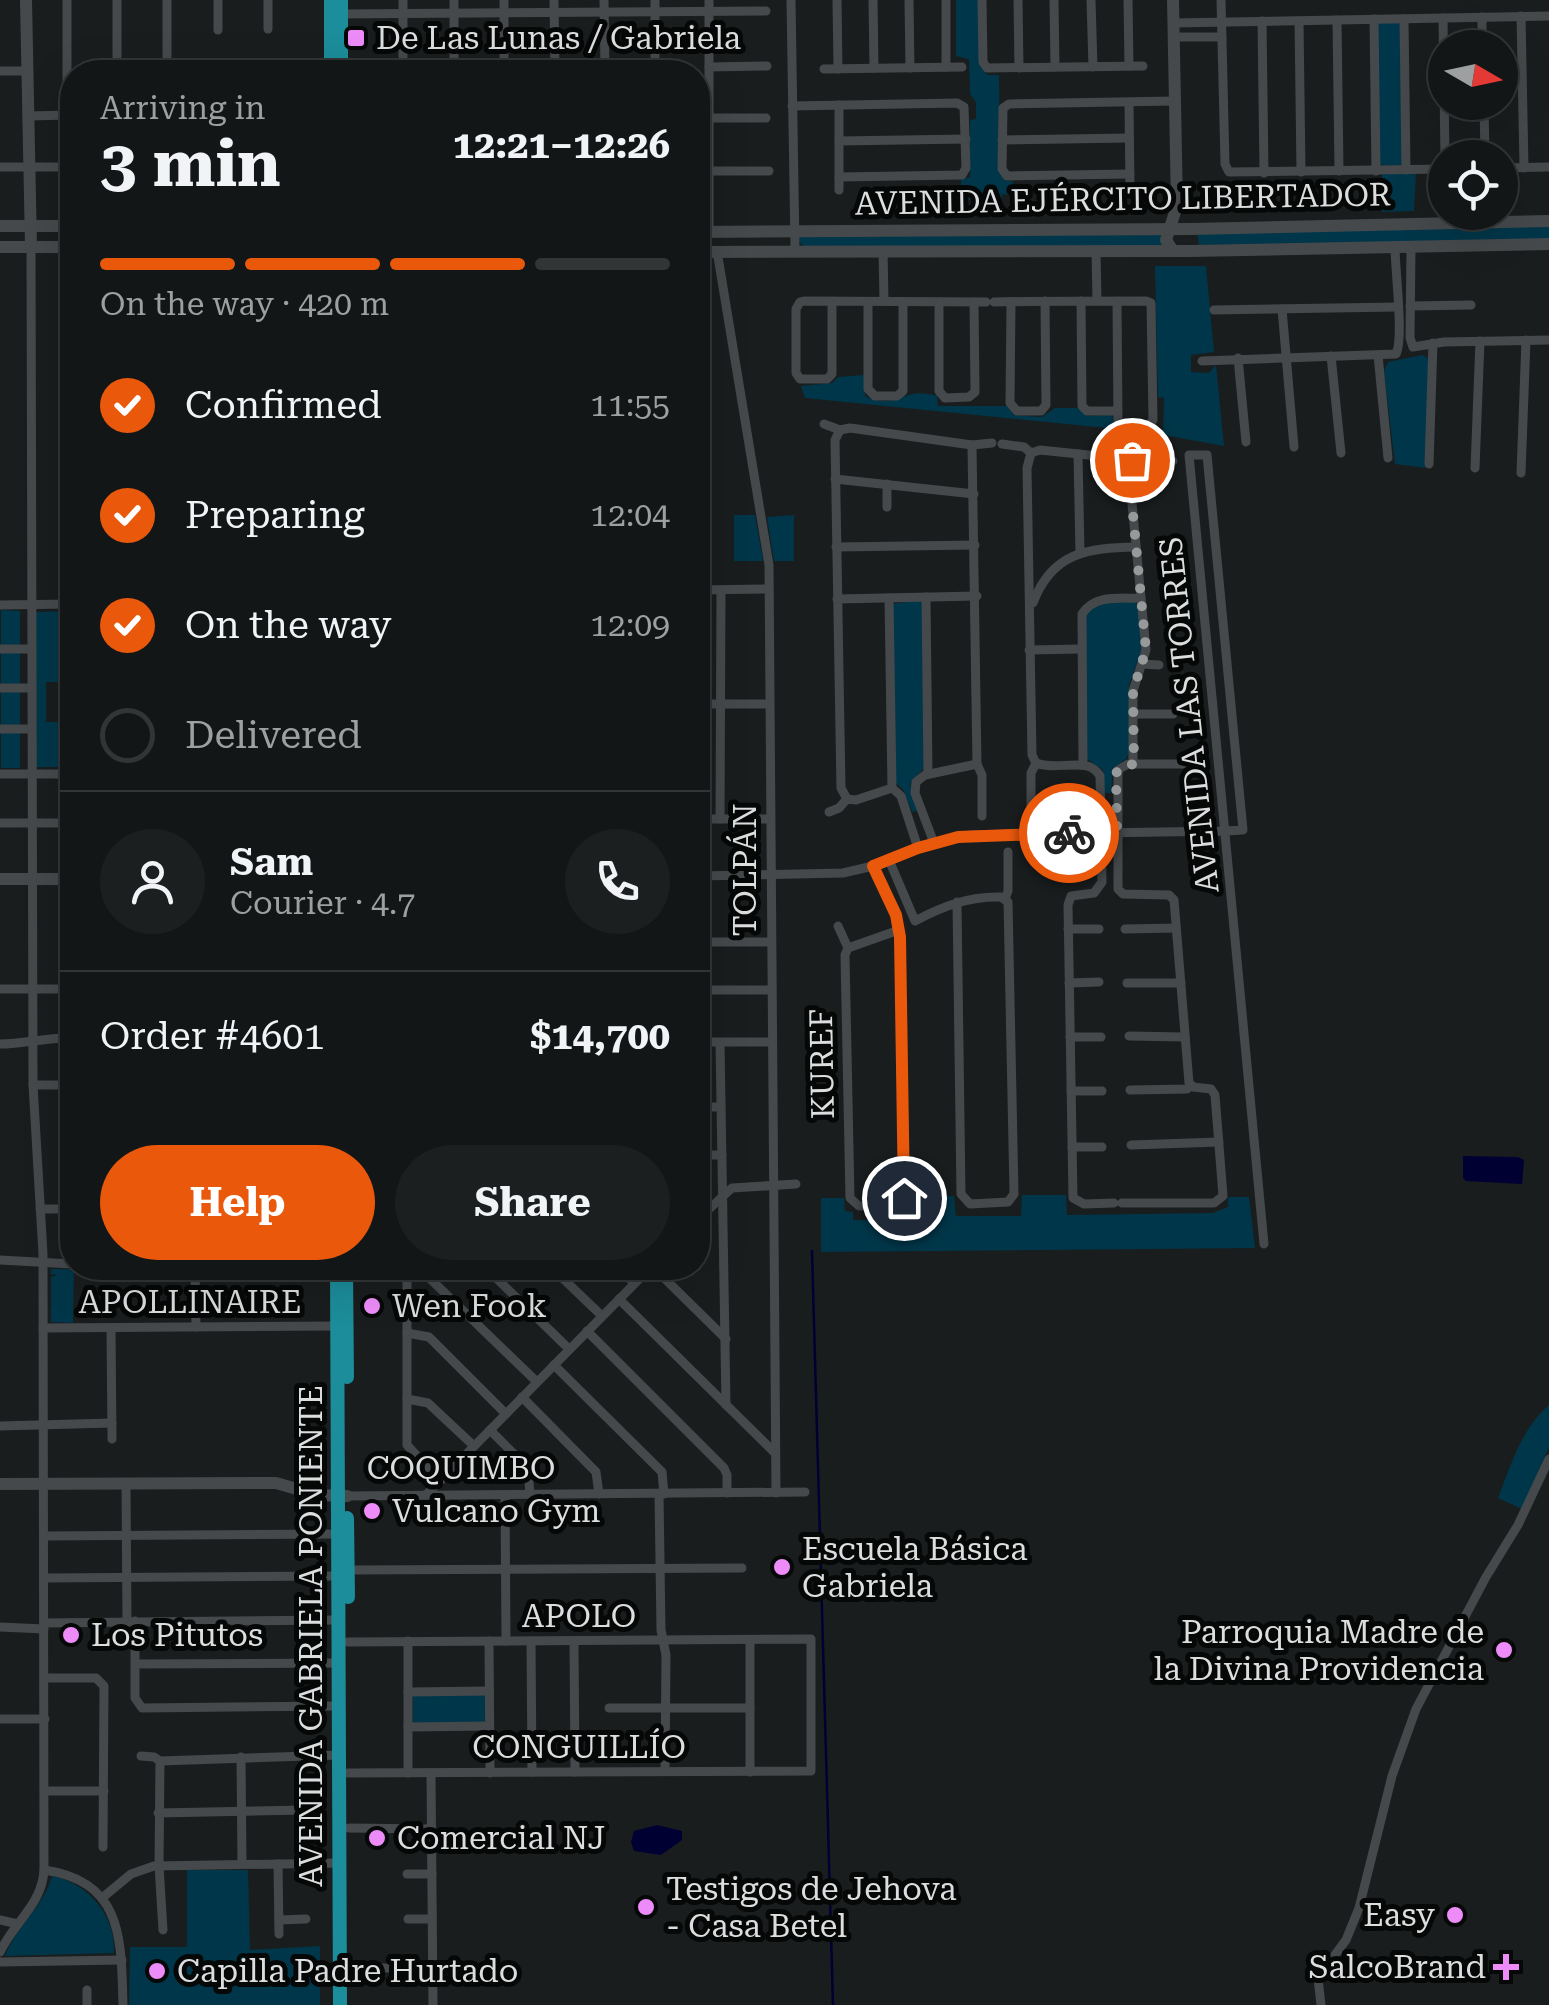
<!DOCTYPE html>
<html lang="en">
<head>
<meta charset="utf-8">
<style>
  body { margin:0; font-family:"Roboto Serif",serif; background:#1c1f1f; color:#f1f3f6; height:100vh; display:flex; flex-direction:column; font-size:38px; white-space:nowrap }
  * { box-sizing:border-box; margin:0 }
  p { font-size:32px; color:#9d9fa1 }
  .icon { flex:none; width:55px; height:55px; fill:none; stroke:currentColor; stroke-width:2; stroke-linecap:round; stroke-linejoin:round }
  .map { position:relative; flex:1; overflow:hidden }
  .drawer { position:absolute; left:60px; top:60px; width:650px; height:1220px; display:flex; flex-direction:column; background:#131616; border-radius:40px; box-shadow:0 10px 40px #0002,0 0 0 2px #323535 }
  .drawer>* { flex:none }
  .needle { width:65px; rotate:99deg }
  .controls { position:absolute; left:1428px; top:30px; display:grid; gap:20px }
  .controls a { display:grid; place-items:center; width:90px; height:90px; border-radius:50%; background:#131616; box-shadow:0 10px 40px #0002,0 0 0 2px #323535; font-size:50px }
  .pin { position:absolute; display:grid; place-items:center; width:85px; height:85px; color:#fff; margin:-42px; border:5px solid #fff; border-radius:50%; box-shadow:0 2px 10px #0007 }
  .courier { position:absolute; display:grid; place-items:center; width:100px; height:100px; margin:-50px; border:8px solid #ea580c; border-radius:50%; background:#fff; color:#222; box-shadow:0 2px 12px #0007 }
  .overview em { font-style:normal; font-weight:700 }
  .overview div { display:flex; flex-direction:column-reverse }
  .overview { display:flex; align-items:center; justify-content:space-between; height:170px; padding:0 40px }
  h1 { font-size:65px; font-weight:700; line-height:75px }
  .bar { display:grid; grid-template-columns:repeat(4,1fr); gap:15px 10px; align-content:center; height:120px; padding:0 40px }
  .bar i { height:12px; border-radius:8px; background:#323535 }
  .bar .on { background:#ea580c }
  .bar p { grid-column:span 4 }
  .line { display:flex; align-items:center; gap:25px; padding:0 40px; border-top:2px solid #323535 }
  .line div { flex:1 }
  .round { display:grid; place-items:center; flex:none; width:105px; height:105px; border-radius:52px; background:#1c1f1f }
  ol { padding:0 40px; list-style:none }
  li { display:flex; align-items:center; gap:30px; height:110px }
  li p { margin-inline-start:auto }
  li .icon { padding:10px; border-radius:50%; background:#ea580c; color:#fff; stroke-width:4 }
  li:last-child { color:#9d9fa1 }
  li i { width:55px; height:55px; border:5px solid #323535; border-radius:50% }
  .primary-button { display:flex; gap:20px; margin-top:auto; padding:20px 40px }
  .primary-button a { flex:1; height:115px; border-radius:60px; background:#ea580c; color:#fff; font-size:40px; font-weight:700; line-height:115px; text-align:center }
  .primary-button a+a { background:#1c1f1f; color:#f1f3f6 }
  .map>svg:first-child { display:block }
  .green { fill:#003649 }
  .water { fill:#010032 }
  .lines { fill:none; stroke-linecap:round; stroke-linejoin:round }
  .stream { stroke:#010032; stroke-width:2.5 }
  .street { stroke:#45494b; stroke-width:9 }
  .secondary { stroke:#45494b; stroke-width:12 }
  .primary { stroke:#1c8d9a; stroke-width:14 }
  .done { stroke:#979a9b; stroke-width:10; stroke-dasharray:0 18 }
  .route { stroke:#ea580c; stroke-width:12 }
  .poi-dot { fill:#ed8cf9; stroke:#060707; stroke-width:4 }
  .labels { text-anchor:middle; stroke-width:10; stroke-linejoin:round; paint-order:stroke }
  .poi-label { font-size:32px; fill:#dbddde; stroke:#060707; text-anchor:start }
  .street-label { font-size:32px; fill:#dbddde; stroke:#060707 }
</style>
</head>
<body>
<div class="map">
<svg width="1549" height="2005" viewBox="0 0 1549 2005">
  <rect width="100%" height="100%" fill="#191d1e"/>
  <g class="green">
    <polygon points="956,0 980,0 981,68 988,75 999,75 1000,172 1006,181 1013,181 1012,195 1002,194 1001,201 967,200 966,214 943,213 944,195 961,195 961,179 970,177 970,120 976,119 976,102 970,94 969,59 956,56"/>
    <polygon points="1377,22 1402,23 1404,165 1378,165"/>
    <polygon points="1416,173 1414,211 1382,212 1382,174"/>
    <polygon points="1549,226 1549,241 1199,245 1197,233"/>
    <polygon points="1164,233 1164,247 805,247 798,241 799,236"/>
    <polygon points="1155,266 1206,266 1214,352 1191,355 1191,372 1209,373 1216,365 1224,446 1163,435 1164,398 1158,397"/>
    <polygon points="1422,355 1430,359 1426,468 1395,464 1384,371 1388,362"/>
    <path d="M864,375L865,396C887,406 893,399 912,394C919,392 930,395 937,395L938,406H1007L1014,415L1042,417L1055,408H1077L1088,416L1112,415L1116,429L805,398L801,386L832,383L838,377Z"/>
    <polygon points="734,515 755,515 763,561 734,561"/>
    <polygon points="794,515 794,561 774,561 767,517"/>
    <polygon points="918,600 922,602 924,768 910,784 917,811 912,812 904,791 896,783 892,604"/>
    <polygon points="1135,601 1138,607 1142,649 1129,685 1129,752 1126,759 1113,768 1111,793 1105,793 1103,770 1087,759 1084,617 1095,603"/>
    <polygon points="1,610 20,611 20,768 1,768"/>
    <polygon points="72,611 72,682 46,682 46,722 72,722 72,767 35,767 36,612"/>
    <polygon points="912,1195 954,1196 956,1216 1021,1216 1022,1195 1066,1195 1067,1215 1213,1213 1228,1207 1228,1197 1249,1197 1255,1248 821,1252 821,1198 844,1198 845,1211 853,1212 853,1220 901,1220 903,1210 911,1210"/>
    <polygon points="51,1269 74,1269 73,1323 51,1322 51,1277 57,1275 51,1274"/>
    <path d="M1549,1405V1447L1522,1509L1498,1498C1511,1465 1521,1429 1549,1405Z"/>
    <rect x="413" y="1694" width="72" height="30"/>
    <polygon points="187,1870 248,1870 250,1950 320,1946 320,2005 129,2005 130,1947 187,1947"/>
    <path d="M52,1876C88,1883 116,1915 114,1953L5,1956C16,1926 43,1908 52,1876Z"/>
  </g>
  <g class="water">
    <polygon points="1463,1156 1518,1157 1524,1160 1522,1184 1466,1181 1463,1178"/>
    <polygon points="657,1825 682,1831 682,1840 661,1855 634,1851 631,1842 634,1831"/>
  </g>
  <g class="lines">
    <polyline class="stream" points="812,1251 833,2005"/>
    <g class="street">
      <polyline points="67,0 67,115"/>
      <polyline points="117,0 117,72"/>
      <polyline points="167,0 167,72"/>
      <polyline points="218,0 218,30"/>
      <polyline points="403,0 403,72"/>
      <polyline points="454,0 454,72"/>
      <polyline points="504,0 504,72"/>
      <polyline points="554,0 555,72"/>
      <polyline points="604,0 605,72"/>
      <polyline points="709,0 709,232"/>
      <polyline points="791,0 795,249"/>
      <polyline points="837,0 838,69"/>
      <polyline points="873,0 874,68"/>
      <polyline points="909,0 910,68"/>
      <polyline points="946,0 946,67"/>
      <polyline points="982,0 983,62 987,68 1143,66"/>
      <polyline points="1018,0 1019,68"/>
      <polyline points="1054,0 1055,67"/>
      <polyline points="1091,0 1093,67"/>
      <polyline points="1128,0 1129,66"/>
      <polyline points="1221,0 1225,164 1229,172 1445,169"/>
      <polyline points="341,14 766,11"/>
      <polyline points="1521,16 1524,168"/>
      <polyline points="1482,17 1482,48"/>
      <polyline points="1443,18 1445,158"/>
      <polyline points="1374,19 1376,171"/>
      <polyline points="1404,19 1406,170"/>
      <polyline points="1337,20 1339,171"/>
      <polyline points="1262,21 1264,173"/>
      <polyline points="1299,21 1301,172"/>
      <polyline points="1174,23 1549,16"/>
      <polyline points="268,29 268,0"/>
      <polyline points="1174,37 1222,37"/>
      <polyline points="709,67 767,66"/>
      <polyline points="824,69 962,67"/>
      <polyline points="0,71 28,71"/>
      <polyline points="655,72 655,0"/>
      <polyline points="1484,102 1485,158"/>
      <polyline points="1129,103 1130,189"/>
      <polyline points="839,105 839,190"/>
      <polyline points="792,106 957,103 964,107 966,168 962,175 839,177"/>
      <polyline points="28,116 70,115"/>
      <polyline points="709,118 766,118"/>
      <polyline points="1002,140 1129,138"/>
      <polyline points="839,141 966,139"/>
      <polyline points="0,167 72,167"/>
      <polyline points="1500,168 1549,167"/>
      <polyline points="698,171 769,171"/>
      <polyline points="1130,174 1007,176 1002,169 1003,108 1009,104 1175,101"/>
      <polyline points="1411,247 1410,338 1413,347 1444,342 1549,340"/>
      <polyline points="883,250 884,301"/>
      <polyline points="1096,250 1097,301"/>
      <polyline points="717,251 769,565 776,1493"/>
      <polyline points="832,301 832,374 827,379 800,379 796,373 796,309 800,302 804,301 986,302"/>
      <polyline points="1081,301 1082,406 1087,411 1117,411"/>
      <polyline points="868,302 868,389 875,396 897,396 903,391 903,302"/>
      <polyline points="939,302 939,391 945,398 969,397 975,392 974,302"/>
      <path d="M994,302C1044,301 1095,301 1146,301L1151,303L1153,420L1147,427H1123L1118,423L1117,301"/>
      <polyline points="1011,302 1010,403 1017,411 1041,411 1046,405 1045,301"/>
      <polyline points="1410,306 1471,305"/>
      <polyline points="1282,309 1294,447"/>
      <polyline points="1214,310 1397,307"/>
      <polyline points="1378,355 1388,458"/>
      <polyline points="1331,356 1341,453"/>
      <polyline points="1238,358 1246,442"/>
      <path d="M1202,361L1396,354C1404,338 1395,270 1395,247"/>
      <polyline points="824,424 840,430 850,428 972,445 992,443"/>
      <polyline points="840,430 835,440 841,788 847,799"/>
      <polyline points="1002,444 1024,447 1031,453 1040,450 1117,458 1125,463 1136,459 1173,461"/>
      <polyline points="972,445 977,764 982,775 982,816"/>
      <polyline points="1031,453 1027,468 1032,755 1036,763 1031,773 1031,815"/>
      <polyline points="1078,454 1080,553"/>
      <polyline points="1125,463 1129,472 1146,650 1133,691 1133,764"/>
      <polyline points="1429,464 1433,343"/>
      <polyline points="1475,468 1480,341"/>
      <polyline points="1521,473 1526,340"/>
      <polyline points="835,479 974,494"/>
      <polyline points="887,484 887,507"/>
      <polyline points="836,547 975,545"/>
      <polyline points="698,590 769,589"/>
      <polyline points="926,597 928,774"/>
      <polyline points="889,598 892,788 901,796 918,848"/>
      <polyline points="837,599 977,596"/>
      <path d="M1033,603C1052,552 1088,548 1136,547"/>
      <polyline points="0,605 72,604"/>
      <polyline points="0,649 30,649"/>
      <polyline points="1029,650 1080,649"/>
      <polyline points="1142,664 1159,665"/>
      <polyline points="0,688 30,688"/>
      <polyline points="698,704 769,704"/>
      <polyline points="1133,714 1173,714"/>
      <polyline points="0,729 31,729"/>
      <path d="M1036,763C1057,772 1088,755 1100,776L1102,882L1094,893L1071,896L1068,905L1073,1198L1084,1204L1114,1203"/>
      <path d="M1083,765L1082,614C1095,594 1120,599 1141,598"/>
      <polyline points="0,774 72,774"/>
      <polyline points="829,812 839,808 847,799 856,800 892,788"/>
      <polyline points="698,819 770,819"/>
      <polyline points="720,819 721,590"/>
      <polyline points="0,823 72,823"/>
      <polyline points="934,843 915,793 916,782 925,775 977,764"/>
      <path d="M889,860L915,921C943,906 970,896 1001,897L1008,902L1014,1194L1008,1202L970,1204L961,1194L957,902"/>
      <polyline points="698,876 843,873 873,866 934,843 971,835 1226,831 1243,830 1207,455 1189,455 1264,1244"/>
      <polyline points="1005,899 1008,891 1008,852"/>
      <polyline points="838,926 848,948 845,955 850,1198 859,1206 894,1206 902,1201 905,1193 900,943 896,915 873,866"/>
      <polyline points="1068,929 1099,929"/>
      <polyline points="1125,929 1176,928"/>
      <polyline points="698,942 770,942"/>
      <polyline points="848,948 899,930"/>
      <polyline points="1069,983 1099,982"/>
      <polyline points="1127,983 1181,983"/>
      <polyline points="0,989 72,989"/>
      <polyline points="698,990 771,990"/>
      <polyline points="1129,1036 1185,1037"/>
      <polyline points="1070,1037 1101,1037"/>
      <polyline points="698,1042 771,1042"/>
      <polyline points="720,1043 726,1405"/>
      <path d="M0,1044C25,1044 47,1037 72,1038"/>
      <polyline points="33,1085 72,1085"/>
      <polyline points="1130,1090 1187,1089 1191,1085"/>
      <polyline points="1071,1091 1102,1091"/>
      <polyline points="698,1107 721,1107"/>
      <polyline points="1131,1145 1219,1142"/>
      <polyline points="1072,1147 1102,1147"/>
      <polyline points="698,1155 722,1155"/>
      <polyline points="1122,1203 1214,1203 1223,1196 1215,1095 1211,1089 1193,1087 1189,1083 1174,900 1169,895 1123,894 1118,889 1118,770 1128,764 1202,764"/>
      <polyline points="40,1209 72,1209"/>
      <polyline points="698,1219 732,1188 796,1184"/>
      <polyline points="0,1260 72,1264"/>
      <polyline points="195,1268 196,1327"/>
      <polyline points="407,1268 407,1445 440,1481"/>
      <polyline points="419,1268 537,1382"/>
      <polyline points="486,1268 569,1349"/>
      <polyline points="552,1268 602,1316"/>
      <polyline points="618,1268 634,1283"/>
      <polyline points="654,1268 726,1339"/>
      <polyline points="619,1299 775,1453"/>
      <polyline points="43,1328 337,1326"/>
      <polyline points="111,1328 112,1439"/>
      <polyline points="587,1331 724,1468 727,1475 727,1493"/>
      <polyline points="407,1333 429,1337 506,1414"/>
      <polyline points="554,1365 662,1472 664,1494"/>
      <polyline points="522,1397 596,1472 599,1494"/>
      <polyline points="407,1399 428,1403 474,1446"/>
      <polyline points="0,1426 112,1423"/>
      <polyline points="490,1430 528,1468 530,1495"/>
      <polyline points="126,1483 127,1623"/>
      <polyline points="659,1494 661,1630 666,1655 665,1770"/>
      <polyline points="426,1495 650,1268"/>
      <polyline points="505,1495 506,1641"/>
      <polyline points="347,1496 805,1492"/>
      <polyline points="44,1536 338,1534"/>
      <polyline points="348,1570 742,1568"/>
      <polyline points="44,1578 338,1576"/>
      <polyline points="135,1621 135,1698 142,1708 339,1706"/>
      <polyline points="44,1623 338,1620"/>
      <polyline points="0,1627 44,1629"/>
      <polyline points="750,1640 750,1772"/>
      <polyline points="408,1641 408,1773"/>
      <polyline points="489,1641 490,1773"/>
      <polyline points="531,1641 532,1772"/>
      <polyline points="574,1641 575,1772"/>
      <polyline points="348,1642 811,1639 811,1771 348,1773"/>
      <polyline points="135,1664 339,1663"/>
      <polyline points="45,1678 96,1678 104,1686 103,1847"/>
      <polyline points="408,1692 489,1691"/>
      <polyline points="609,1708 750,1708"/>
      <polyline points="0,1719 45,1719"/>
      <polyline points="408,1727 489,1726"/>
      <polyline points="141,1756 154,1757 160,1761 339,1755"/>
      <polyline points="241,1757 242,1864"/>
      <polyline points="160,1761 159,1866 163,1930"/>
      <polyline points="431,1773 433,2005"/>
      <polyline points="45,1791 104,1791"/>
      <polyline points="158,1813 304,1810"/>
      <polyline points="349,1828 432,1829"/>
      <polyline points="278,1864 279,1934"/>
      <path d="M44,1870C124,1881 121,1941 123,2005"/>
      <polyline points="407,1874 432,1874"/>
      <polyline points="102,1898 131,1874 154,1866 340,1863"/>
      <polyline points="408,1919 432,1919"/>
      <polyline points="0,1920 18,1924"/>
      <polyline points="279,1920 306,1919"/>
      <path d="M0,1952C14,1922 42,1905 44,1870L43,1254L33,1085L31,247"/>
      <polyline points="0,1962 122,1960"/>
      <polyline points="349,1968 432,1968"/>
      <polyline points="87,1990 87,2005"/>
      <polyline points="1321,2005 1318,1978 1346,1940 1359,1908 1392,1776 1416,1709 1486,1577 1518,1525 1549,1459"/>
    </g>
    <g class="secondary">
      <polyline points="26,0 31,247"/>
      <polyline points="1173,0 1177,206 1166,240 1173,251"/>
      <polyline points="0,226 72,226"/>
      <polyline points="698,232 1191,229 1549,221"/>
      <polyline points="0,247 72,247"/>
      <polyline points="698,252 1190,251 1549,244"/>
      <polyline points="0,879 72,879"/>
      <polyline points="0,1484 276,1483 318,1495 347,1496"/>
    </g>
    <g class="primary">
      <polyline points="331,0 331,72"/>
      <polyline points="341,0 341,72"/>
      <polyline points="337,1268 340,2005"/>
      <polyline points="346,1268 347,1377"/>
      <polyline points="347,1518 348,1597"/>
    </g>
  </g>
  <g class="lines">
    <polyline class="done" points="1069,833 1117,832 1116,773 1123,766 1134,764 1133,691 1146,650 1129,472 1125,463 1132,460"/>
    <polyline class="route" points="904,1198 900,937 896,915 873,866 918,848 958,837 1069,833"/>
  </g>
  <g class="poi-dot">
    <rect x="346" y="28" width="20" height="20" rx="5"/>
    <circle cx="372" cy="1306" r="10"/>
    <circle cx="372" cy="1511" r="10"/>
    <circle cx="782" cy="1567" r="10"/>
    <circle cx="71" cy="1635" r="10"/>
    <circle cx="1504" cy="1650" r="10"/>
    <circle cx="377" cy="1838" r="10"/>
    <circle cx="646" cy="1907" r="10"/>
    <circle cx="1455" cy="1915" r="10"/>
    <path d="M1501 1952h10v10h10v10h-10v10h-10v-10h-10v-10h10z"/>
    <circle cx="157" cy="1971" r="10"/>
  </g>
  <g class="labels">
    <g class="poi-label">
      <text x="376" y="49">De Las Lunas / Gabriela</text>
      <text x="392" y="1317">Wen Fook</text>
      <text x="392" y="1522">Vulcano Gym</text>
      <text x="802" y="1560">Escuela Básica<tspan x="802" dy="37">Gabriela</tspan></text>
      <text x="1484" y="1643" text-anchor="end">Parroquia Madre de<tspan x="1484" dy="37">la Divina Providencia</tspan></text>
      <text x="91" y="1646">Los Pitutos</text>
      <text x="397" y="1849">Comercial NJ</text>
      <text x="666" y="1900">Testigos de Jehova<tspan x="666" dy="37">- Casa Betel</tspan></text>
      <text x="1435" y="1926" text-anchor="end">Easy</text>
      <text x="1486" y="1978" text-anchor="end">SalcoBrand</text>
      <text x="177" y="1982">Capilla Padre Hurtado</text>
    </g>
    <g class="street-label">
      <text transform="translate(1123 199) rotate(-1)" y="11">AVENIDA EJÉRCITO LIBERTADOR</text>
      <text transform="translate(1189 715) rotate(-96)" y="11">AVENIDA LAS TORRES</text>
      <text transform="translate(745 870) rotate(-90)" y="11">TOLPÁN</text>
      <text transform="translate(822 1064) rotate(-91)" y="11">KUREF</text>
      <text x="190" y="1313">APOLLINAIRE</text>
      <text x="461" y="1479">COQUIMBO</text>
      <text x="579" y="1627">APOLO</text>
      <text transform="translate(311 1636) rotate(-90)" y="11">AVENIDA GABRIELA PONIENTE</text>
      <text x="579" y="1758">CONGUILLÍO</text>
    </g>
  </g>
</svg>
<div class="controls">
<a><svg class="needle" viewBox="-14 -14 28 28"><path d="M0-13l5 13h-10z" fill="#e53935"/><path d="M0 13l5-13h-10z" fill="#9d9fa1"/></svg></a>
<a><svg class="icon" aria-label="locate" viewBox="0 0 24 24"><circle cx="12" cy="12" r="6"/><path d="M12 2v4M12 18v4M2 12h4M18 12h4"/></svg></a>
</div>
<div class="pin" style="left:1132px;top:460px;background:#ea580c"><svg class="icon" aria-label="bag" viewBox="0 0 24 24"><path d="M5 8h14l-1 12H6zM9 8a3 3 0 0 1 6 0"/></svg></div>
<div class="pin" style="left:904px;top:1198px;background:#1f2937"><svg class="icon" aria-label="home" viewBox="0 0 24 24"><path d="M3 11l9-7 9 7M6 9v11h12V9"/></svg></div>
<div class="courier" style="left:1069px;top:833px"><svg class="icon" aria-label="bike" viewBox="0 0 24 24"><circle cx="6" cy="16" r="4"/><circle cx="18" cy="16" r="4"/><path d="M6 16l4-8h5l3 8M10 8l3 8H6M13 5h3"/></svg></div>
<section class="drawer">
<div class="overview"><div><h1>3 min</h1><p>Arriving in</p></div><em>12:21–12:26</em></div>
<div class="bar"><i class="on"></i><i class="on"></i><i class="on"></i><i></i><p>On the way · 420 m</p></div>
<ol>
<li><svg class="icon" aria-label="check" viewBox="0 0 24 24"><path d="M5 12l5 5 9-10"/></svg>Confirmed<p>11:55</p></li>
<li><svg class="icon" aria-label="check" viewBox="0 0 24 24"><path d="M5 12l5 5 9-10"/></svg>Preparing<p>12:04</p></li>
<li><svg class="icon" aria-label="check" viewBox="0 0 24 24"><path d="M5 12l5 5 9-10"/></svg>On the way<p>12:09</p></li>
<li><i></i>Delivered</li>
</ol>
<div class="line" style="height:180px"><a class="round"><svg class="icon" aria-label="person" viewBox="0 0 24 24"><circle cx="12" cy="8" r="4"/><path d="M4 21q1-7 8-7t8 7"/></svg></a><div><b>Sam</b><p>Courier · 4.7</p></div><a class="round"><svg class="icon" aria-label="phone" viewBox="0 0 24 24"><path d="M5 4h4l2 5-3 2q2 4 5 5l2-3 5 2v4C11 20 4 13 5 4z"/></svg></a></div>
<div class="line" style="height:130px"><div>Order #4601</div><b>$14,700</b></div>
<div class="primary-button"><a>Help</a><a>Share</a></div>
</section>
</div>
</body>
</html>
